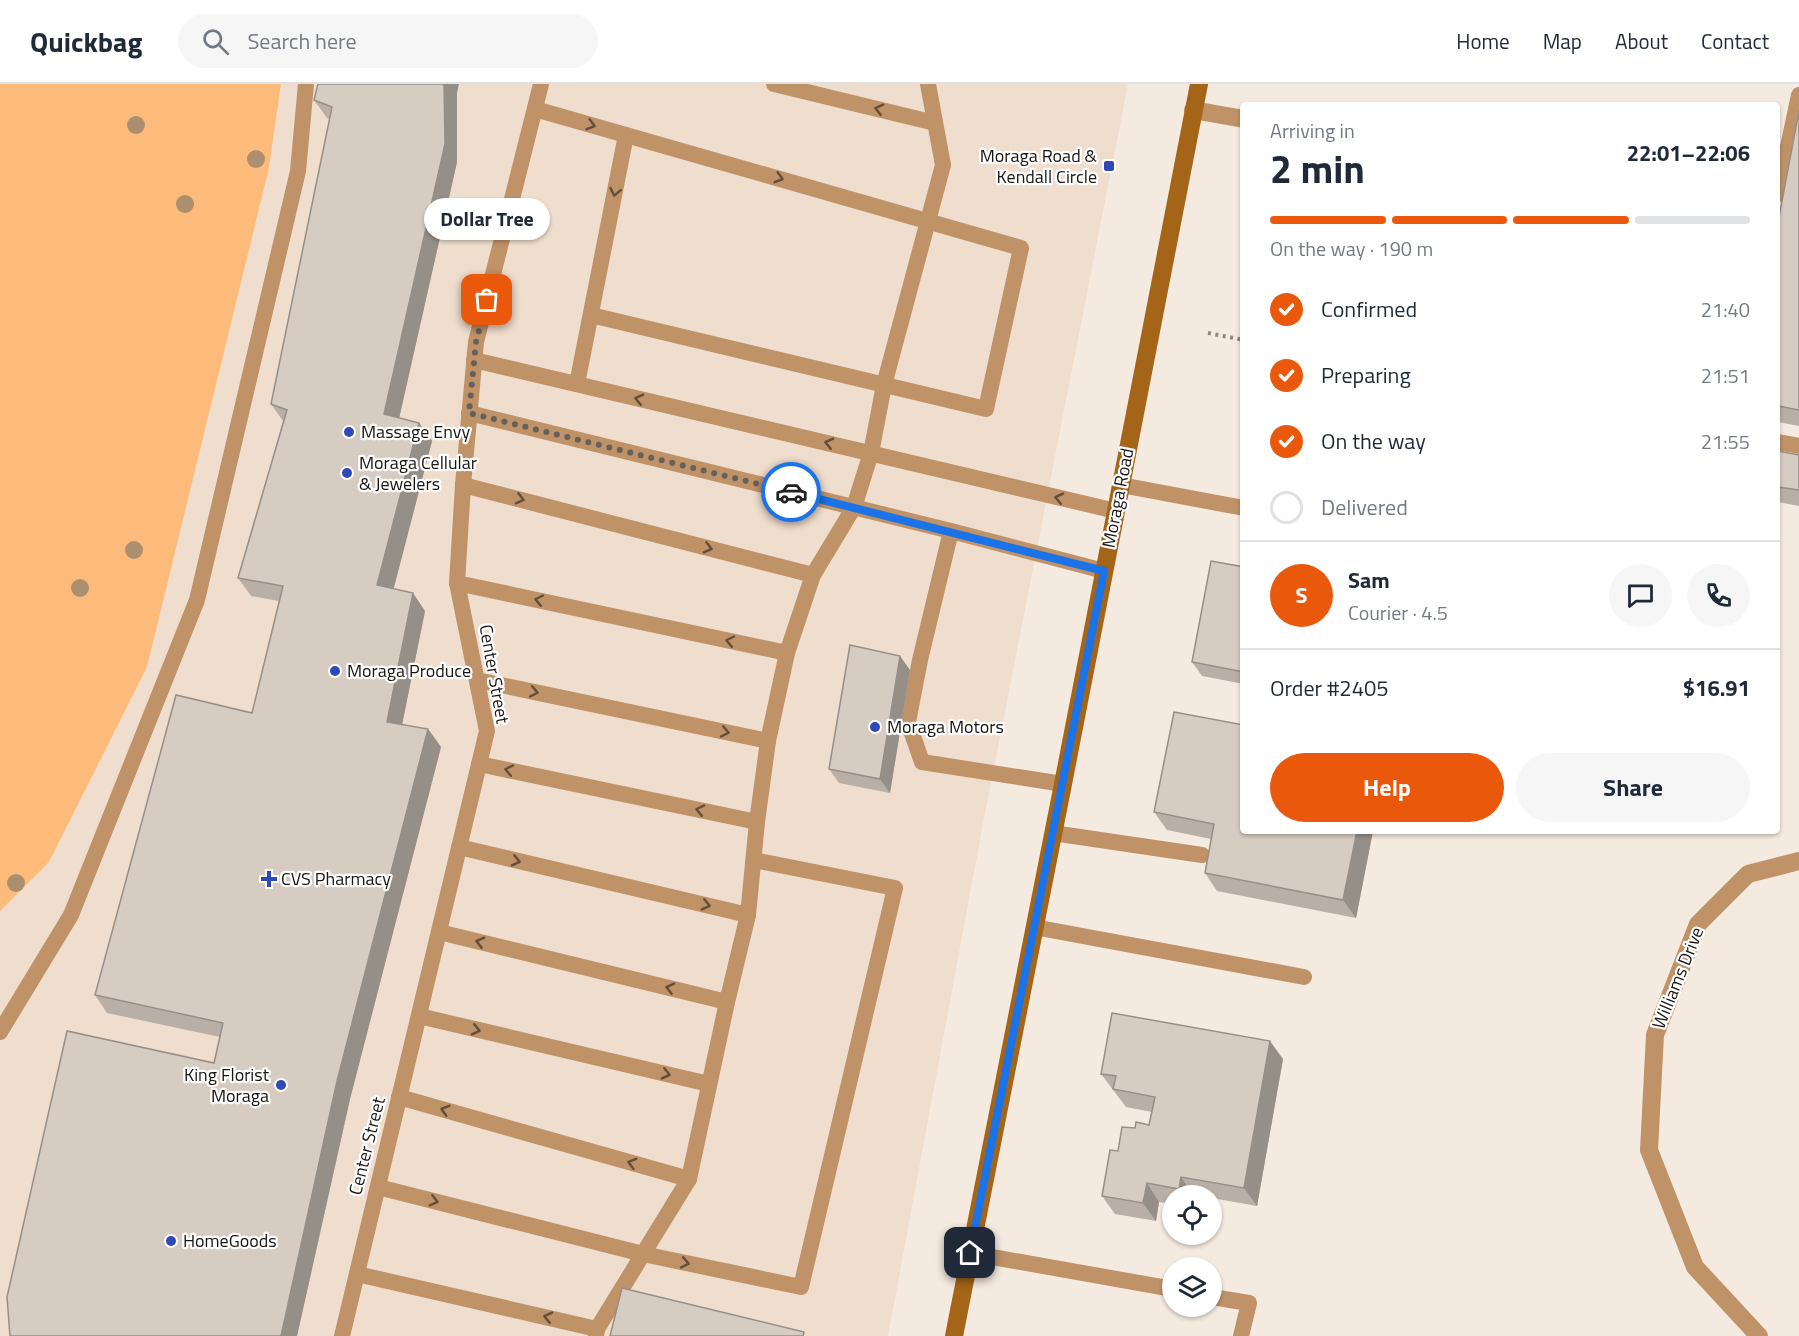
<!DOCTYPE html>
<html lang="en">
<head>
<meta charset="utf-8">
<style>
  body { margin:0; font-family:"Titillium Web",sans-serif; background:#f6f6f7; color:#1f2937; height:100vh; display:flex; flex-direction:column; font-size:22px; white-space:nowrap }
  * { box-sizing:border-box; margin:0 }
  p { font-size:20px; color:#747a83 }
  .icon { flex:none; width:33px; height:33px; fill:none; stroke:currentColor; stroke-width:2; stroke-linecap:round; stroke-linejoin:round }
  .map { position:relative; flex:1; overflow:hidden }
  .sheet { position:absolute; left:1240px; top:18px; width:540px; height:732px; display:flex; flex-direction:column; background:#fff; border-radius:6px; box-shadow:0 2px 4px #0004 }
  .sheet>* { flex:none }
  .tools { position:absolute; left:1162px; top:1101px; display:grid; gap:12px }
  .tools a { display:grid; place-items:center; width:60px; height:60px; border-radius:50%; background:#fff; box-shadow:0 2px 4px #0004; font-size:30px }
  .pin { position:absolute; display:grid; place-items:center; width:51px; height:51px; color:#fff; margin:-26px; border-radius:12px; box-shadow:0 3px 9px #0006 }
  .courier { position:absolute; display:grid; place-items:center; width:60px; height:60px; margin:-30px; border:4px solid #1a73e8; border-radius:50%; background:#fff; color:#222; box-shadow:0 2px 8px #0007 }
  .bubble { position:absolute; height:42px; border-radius:21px; background:#fff; box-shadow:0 2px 4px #0004; font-size:20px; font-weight:700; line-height:42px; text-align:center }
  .headline em { font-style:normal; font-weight:700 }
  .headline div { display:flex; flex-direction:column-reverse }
  .headline { display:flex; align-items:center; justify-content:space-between; height:102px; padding:0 30px }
  h1 { font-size:39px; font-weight:700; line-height:45px }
  .bar { display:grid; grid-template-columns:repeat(4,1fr); gap:9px 6px; align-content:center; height:72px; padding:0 30px }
  .bar i { height:8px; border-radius:4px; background:#e0e1e3 }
  .bar .selected { background:#ea580c }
  .bar p { grid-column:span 4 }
  .line { display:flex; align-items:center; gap:15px; padding:0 30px; border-top:2px solid #e0e1e3 }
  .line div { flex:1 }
  .round { display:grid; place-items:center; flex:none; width:63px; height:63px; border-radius:32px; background:#f6f6f7 }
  ol { padding:0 30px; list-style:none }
  li { display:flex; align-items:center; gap:18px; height:66px }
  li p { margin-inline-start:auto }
  li .icon { padding:6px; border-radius:50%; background:#ea580c; color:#fff; stroke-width:4 }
  li:last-child { color:#747a83 }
  li i { width:33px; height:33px; border:3px solid #e0e1e3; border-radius:50% }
  .cta { display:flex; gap:12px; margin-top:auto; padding:12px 30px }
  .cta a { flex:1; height:69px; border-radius:36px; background:#ea580c; color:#fff; font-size:24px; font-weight:700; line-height:69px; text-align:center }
  .cta a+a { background:#f6f6f7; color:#1f2937 }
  header { display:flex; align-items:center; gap:36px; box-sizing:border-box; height:84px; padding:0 30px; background:#fff; border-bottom:2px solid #e0e1e3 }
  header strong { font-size:28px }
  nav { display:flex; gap:33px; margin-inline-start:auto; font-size:21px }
  .search { width:420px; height:54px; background:#f6f6f7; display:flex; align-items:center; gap:15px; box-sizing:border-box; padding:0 21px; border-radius:33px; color:#747a83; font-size:22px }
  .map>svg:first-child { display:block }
  .built { fill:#efddcd }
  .green { fill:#fdbb7b }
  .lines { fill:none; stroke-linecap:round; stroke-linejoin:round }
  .path { stroke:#8f8881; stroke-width:4; stroke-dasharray:3 4.5; stroke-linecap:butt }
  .lane { stroke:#bf9268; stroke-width:16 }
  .street { stroke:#bf9268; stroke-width:18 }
  .secondary { stroke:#a56518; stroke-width:18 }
  .tree { fill:#ac8f6f }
  .wall { fill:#b9afa7 }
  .shaded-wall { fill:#968f88 }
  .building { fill:#d7ccc2; stroke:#968f88; stroke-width:1.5 }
  .oneway { stroke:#644d39 }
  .done { stroke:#66605a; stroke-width:6; stroke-dasharray:0 10.8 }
  .route { stroke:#1a73e8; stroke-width:8 }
  .poi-dot { fill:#2e49ba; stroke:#fff; stroke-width:2 }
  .labels { text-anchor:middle; stroke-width:4.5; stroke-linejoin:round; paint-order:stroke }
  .poi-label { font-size:18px; fill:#191512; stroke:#fff; text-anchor:start }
  .street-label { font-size:18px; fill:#191512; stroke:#fff }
</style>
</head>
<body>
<header>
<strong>Quickbag</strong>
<div class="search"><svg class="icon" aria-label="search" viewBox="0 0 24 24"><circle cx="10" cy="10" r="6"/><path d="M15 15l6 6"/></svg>Search here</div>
<nav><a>Home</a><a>Map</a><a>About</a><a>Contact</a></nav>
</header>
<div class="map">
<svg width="1799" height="1252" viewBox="0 0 1799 1252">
  <rect width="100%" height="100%" fill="#f5eae0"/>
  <polygon class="built" points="281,0 1128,0 982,745 888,1252 0,1252 0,827 49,778 147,583 269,84"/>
  <polygon class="green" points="0,0 281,0 269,84 147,583 49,778 0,827"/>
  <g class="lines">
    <polyline class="path" points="1208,249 1244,256"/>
    <g class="lane">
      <polyline points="774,0 935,39"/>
      <polyline points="535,25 1021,164 986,325 591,231"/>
      <polyline points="1778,110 1799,11"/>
      <polyline points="474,276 1116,427"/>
      <polyline points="577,300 626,51"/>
      <polyline points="469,329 951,447 1104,487"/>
      <polyline points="1778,358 1799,362"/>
      <polyline points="463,401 813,491"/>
      <polyline points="1121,401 1244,424"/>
      <polyline points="951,447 920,576 908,638 922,678 1063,700"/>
      <polyline points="457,499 787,569"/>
      <polyline points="477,596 768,657"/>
      <polyline points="479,680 757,738"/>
      <polyline points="1053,749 1202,771"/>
      <polyline points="459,763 748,831"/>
      <polyline points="1034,843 1304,893"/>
      <polyline points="439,848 727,918"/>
      <polyline points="419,932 709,1000"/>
      <polyline points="0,948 71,831 197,516 298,87 306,0"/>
      <polyline points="399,1013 689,1095"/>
      <polyline points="378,1103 643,1170 801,1203 895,804 754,776"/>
      <polyline points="970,1169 1173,1205"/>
      <polyline points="357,1190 597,1245 596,1252"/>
      <polyline points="1212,1213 1249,1219 1241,1252"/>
      <polyline points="597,1245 689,1095 727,918 748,831 757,738 768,657 787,569 813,491 854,423 871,369 884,301 943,81 928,0"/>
      <polyline points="342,1252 487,647 457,499 463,401 476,258 541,0"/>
    </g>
    <g class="street">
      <polyline points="1193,26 1244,35"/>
      <polyline points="1759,1252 1695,1183 1649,1066 1655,951 1698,840 1748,790 1799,777"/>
    </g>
    <polyline class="secondary" points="954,1252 1063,700 1199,0"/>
  </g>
  <g class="tree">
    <circle cx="136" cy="41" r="9"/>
    <circle cx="256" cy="75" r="9"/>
    <circle cx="185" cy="120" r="9"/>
    <circle cx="134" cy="466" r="9"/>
    <circle cx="80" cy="504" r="9"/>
    <circle cx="16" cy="799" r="9"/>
  </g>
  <g class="wall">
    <polygon points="457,9 457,78 399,334 419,339 432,357 393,505 425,527 402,640 428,645 441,663 350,1015 297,1252 10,1252 214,979 220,953 107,929 95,911 252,629 279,517 251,512 238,494 283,337 271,320 330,35 327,34 314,16"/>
    <polygon points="1799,27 1799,342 1778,338 1778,138"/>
    <polygon points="1778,367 1799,371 1799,422 1778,418"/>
    <polygon points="1244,483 1244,600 1202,592 1192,578"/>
    <polygon points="910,586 890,709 839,699 829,685"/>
    <polygon points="1174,628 1244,747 1373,747 1356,834 1217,807 1205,789 1211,755 1167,746 1154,728"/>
    <polygon points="1283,975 1257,1122 1212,1114 1212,1112 1173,1112 1173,1120 1159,1118 1156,1137 1115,1130 1102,1112 1118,1067 1135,1044 1149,1041 1152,1028 1126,1023 1101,990"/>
  </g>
  <g class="shaded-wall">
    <polygon points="444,0 459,0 457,9 457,78 396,348 384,330"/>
    <polygon points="419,339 432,357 390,519 377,501"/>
    <polygon points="413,509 425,527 399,656 387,638"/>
    <polygon points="900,572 910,586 890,709 880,695"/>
    <polygon points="428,645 441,663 350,1015 297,1252 281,1252 337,997"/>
    <polygon points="1357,747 1373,747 1356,834 1343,816"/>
    <polygon points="1270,957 1283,975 1257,1122 1244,1104"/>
    <polygon points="1181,1093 1193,1111 1193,1112 1183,1112 1179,1105"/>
    <polygon points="1147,1099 1159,1118 1156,1137 1143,1119"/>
  </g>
  <g class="building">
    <polygon points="318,0 444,0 445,60 384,330 419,339 377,501 413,509 387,638 428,645 337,997 281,1252 10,1252 7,1213 67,947 214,979 223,939 95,911 176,611 252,629 283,502 238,494 287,326 271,320 332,23 314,16"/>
    <polygon points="1799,27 1799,326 1778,322 1778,138"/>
    <polygon points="1778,367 1799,371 1799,406 1778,403"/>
    <polygon points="1211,477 1244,483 1244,588 1192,578"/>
    <polygon points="850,561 900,572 880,695 829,685"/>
    <polygon points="1174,628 1244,641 1244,747 1357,747 1343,816 1205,789 1214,740 1154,728"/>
    <polygon points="1112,929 1270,957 1244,1104 1181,1093 1179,1105 1147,1099 1143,1119 1102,1112 1110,1066 1118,1067 1122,1043 1135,1044 1136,1038 1149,1041 1155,1013 1113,1005 1116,992 1101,990"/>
    <polygon points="622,1204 804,1248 803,1252 610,1252"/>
  </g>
  <defs><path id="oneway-chevron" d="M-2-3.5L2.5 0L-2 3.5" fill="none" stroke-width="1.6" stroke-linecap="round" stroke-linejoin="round" transform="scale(1.5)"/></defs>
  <g class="oneway">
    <use href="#oneway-chevron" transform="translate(879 25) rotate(-166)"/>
    <use href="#oneway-chevron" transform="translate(591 41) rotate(16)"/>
    <use href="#oneway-chevron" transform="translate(779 94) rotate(16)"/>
    <use href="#oneway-chevron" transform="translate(615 108) rotate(101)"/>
    <use href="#oneway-chevron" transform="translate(639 315) rotate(-167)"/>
    <use href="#oneway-chevron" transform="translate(829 359) rotate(-167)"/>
    <use href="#oneway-chevron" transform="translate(1059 414) rotate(-167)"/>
    <use href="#oneway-chevron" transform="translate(520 415) rotate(14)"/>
    <use href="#oneway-chevron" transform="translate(708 464) rotate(14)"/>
    <use href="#oneway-chevron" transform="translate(539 516) rotate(-168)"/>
    <use href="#oneway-chevron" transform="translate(730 557) rotate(-168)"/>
    <use href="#oneway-chevron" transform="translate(534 608) rotate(12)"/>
    <use href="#oneway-chevron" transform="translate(725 648) rotate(12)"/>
    <use href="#oneway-chevron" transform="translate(509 686) rotate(-168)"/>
    <use href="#oneway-chevron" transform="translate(700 726) rotate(-168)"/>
    <use href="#oneway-chevron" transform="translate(516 777) rotate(13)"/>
    <use href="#oneway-chevron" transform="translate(706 821) rotate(13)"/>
    <use href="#oneway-chevron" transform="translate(480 858) rotate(-166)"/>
    <use href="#oneway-chevron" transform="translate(670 904) rotate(-166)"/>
    <use href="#oneway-chevron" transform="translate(476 946) rotate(13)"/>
    <use href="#oneway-chevron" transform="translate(666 990) rotate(13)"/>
    <use href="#oneway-chevron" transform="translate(445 1026) rotate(-164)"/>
    <use href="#oneway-chevron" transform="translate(632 1079) rotate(-164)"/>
    <use href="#oneway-chevron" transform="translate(434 1117) rotate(14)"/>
    <use href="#oneway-chevron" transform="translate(685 1179) rotate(12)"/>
    <use href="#oneway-chevron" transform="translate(548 1233) rotate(-167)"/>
  </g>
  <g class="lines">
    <polyline class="done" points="487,216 476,258 469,329 791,408"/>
    <polyline class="route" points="791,408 1104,487 970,1169"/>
  </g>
  <g class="poi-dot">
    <rect x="1103" y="76" width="12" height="12" rx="3"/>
    <circle cx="349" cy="348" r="6"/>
    <circle cx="347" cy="389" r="6"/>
    <circle cx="335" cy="587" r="6"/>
    <circle cx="875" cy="643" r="6"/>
    <path d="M266 786h6v6h6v6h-6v6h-6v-6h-6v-6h6z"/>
    <circle cx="281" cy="1001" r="6"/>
    <circle cx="171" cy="1157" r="6"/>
  </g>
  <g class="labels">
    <g class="poi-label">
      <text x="1097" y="78" text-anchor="end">Moraga Road &amp;<tspan x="1097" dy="21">Kendall Circle</tspan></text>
      <text x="361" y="354">Massage Envy</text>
      <text x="359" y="385">Moraga Cellular<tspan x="359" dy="21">&amp; Jewelers</tspan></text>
      <text x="347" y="593">Moraga Produce</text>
      <text x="887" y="649">Moraga Motors</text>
      <text x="281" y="801">CVS Pharmacy</text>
      <text x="269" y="997" text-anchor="end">King Florist<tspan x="269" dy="21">Moraga</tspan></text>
      <text x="183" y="1163">HomeGoods</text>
    </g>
    <g class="street-label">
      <text transform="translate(1118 414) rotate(-79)" y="6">Moraga Road</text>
      <text transform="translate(494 590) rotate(80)" y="6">Center Street</text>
      <text transform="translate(1678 894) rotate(-68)" y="6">Williams Drive</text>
      <text transform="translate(367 1062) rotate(-76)" y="6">Center Street</text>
    </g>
  </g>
</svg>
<div class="tools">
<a><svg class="icon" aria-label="locate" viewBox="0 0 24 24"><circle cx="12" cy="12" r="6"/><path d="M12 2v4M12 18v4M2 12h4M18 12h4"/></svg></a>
<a><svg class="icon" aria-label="layers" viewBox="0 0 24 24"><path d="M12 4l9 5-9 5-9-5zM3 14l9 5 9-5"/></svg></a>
</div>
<div class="pin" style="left:487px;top:216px;background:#ea580c"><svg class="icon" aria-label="bag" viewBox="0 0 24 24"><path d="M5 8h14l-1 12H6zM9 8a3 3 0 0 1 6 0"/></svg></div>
<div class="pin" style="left:970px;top:1169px;background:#1f2937"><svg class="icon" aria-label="home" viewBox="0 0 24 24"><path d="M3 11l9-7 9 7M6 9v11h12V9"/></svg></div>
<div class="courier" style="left:791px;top:408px"><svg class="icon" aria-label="car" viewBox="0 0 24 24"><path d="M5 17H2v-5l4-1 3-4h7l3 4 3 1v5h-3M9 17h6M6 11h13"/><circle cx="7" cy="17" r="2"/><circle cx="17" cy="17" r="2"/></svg></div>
<div class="bubble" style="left:424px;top:114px;width:126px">Dollar Tree</div>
<section class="sheet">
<div class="headline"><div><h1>2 min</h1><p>Arriving in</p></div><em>22:01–22:06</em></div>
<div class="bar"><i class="selected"></i><i class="selected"></i><i class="selected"></i><i></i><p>On the way · 190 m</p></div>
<ol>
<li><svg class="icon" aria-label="check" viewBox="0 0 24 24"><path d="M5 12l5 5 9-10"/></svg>Confirmed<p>21:40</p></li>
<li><svg class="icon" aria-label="check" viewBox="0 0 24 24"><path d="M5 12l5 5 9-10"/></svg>Preparing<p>21:51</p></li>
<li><svg class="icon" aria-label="check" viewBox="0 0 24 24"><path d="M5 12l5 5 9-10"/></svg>On the way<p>21:55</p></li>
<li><i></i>Delivered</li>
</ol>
<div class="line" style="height:108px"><b class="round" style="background:#ea580c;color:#fff">S</b><div><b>Sam</b><p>Courier · 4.5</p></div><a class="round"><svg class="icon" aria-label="chat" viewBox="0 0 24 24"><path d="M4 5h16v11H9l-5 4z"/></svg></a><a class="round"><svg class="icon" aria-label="phone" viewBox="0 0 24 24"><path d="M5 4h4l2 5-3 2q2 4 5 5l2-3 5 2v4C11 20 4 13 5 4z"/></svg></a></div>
<div class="line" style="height:78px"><div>Order #2405</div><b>$16.91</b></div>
<div class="cta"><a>Help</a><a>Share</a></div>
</section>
</div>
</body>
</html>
